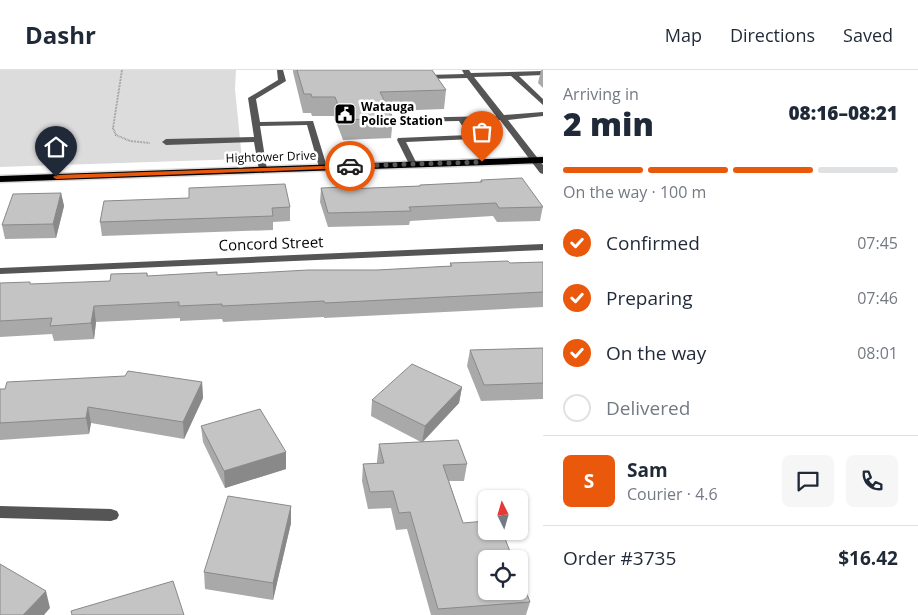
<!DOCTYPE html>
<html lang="en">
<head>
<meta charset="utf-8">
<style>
  body { margin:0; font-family:"Open Sans",sans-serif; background:#f6f6f7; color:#1f2937; height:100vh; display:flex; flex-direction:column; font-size:19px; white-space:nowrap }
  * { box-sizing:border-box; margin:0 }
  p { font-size:16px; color:#747a83 }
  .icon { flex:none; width:28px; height:28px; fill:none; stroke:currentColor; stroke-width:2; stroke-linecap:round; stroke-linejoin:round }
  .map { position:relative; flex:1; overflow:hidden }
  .drawer { display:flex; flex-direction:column; background:#fff; width:375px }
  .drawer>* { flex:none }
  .needle { width:32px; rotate:355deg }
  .buttons { position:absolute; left:478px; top:420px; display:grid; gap:10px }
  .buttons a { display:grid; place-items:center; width:50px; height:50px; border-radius:8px; background:#fff; box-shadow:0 1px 4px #0004; font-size:25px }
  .pin { position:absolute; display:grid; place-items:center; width:42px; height:42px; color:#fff; margin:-51px -21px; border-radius:50% 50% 50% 0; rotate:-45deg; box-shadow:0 0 5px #0007 }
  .pin .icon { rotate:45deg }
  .courier { position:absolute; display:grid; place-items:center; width:50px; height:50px; margin:-25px; border:4px solid #ea580c; border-radius:50%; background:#fff; color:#222; box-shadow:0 1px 6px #0007 }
  .summary em { font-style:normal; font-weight:800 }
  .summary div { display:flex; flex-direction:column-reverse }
  .summary { display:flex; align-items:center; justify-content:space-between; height:85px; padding:0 20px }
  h1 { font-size:32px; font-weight:800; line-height:38px }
  .bar { display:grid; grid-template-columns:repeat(4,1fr); gap:8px 5px; align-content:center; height:60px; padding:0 20px }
  .bar i { height:6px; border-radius:4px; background:#e0e1e3 }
  .bar .on { background:#ea580c }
  .bar p { grid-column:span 4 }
  .line { display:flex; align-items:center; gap:12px; padding:0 20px; border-top:1px solid #e0e1e3 }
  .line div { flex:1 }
  .round { display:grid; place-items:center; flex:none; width:52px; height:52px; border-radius:8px; background:#f6f6f7 }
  ol { padding:0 20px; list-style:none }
  li { display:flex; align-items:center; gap:15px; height:55px }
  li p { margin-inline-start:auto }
  li .icon { padding:5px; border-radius:50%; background:#ea580c; color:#fff; stroke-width:4 }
  li:last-child { color:#747a83 }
  li i { width:28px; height:28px; border:2px solid #e0e1e3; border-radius:50% }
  header { display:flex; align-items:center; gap:30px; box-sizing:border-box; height:70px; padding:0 25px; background:#fff; border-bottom:1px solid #e0e1e3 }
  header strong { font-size:24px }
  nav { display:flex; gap:28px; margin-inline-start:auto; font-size:18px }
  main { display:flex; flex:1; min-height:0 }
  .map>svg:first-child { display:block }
  .green { fill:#dcdcdc }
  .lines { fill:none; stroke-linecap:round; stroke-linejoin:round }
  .major-casing { stroke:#dbdbdb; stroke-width:3 }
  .path { stroke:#777; stroke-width:2; stroke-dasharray:0.5 1; stroke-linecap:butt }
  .minor { fill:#555; fill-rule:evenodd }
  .major { fill:#000; fill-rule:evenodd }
  .wall { fill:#a9a9a9 }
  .shaded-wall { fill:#898989 }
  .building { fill:#c4c4c4; stroke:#898989 }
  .route { fill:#ea580c }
  .done { stroke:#595959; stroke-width:5; stroke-dasharray:0 9 }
  .labels { text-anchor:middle; stroke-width:5; stroke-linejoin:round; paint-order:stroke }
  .far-poi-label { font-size:12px; font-weight:bold; fill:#000; stroke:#fff; text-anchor:start }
  .far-street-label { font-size:12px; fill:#000; stroke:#fff }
  .street-label { font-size:15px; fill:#000; stroke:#fff }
</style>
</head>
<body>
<header>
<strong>Dashr</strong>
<nav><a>Map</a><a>Directions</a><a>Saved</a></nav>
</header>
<main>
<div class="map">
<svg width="543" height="545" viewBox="0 0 543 545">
  <rect width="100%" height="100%" fill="#fff"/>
  <polygon class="green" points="0,0 236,0 235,19 242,89 0,97"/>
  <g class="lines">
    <g class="major-casing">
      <polygon id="major" points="543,87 543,93 0,112 0,106"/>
    </g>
    <polyline class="path" points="122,0 113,58 116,65 130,71 150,73"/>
    <g class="minor">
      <polygon points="277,0 283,0 286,11 256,29 260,52 313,51 327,97 326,99 323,100 319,97 307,55 260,56 267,100 263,103 259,100 254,72 166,75 162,72 166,69 254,67 248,28 278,10"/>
      <polygon points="417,0 424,0 427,5 464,4 462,0 469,0 471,3 543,1 543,5 519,6 543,29 543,35 511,6 474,7 504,45 543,42 543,46 508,50 543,95 543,104 540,103 500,50 467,51 478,67 474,69 406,72 417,94 416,96 410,96 397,70 398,68 468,65 459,51 403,52 399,50 400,48 496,46 467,8 425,9"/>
      <polygon points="543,174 543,180 0,204 0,198"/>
      <polygon points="0,436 111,439 117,441 119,445 117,449 111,451 0,448"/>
    </g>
    <use href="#major" class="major"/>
  </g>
  <g class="wall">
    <polygon points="293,0 432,0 446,20 444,39 389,41 393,48 391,68 343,70 334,46 312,46 311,43 303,43 293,2"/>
    <polygon points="541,0 543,0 543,18 538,13"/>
    <polygon points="481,110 543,136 540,151 497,152 493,146 410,151 409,155 328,157 320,132 321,118 346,119 419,116 420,115 480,112"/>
    <polygon points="61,123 64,136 56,168 5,169 2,155"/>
    <polygon points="104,131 290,137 290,151 273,152 273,160 102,166 100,152"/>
    <polygon points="543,192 543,237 324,248 324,247 223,252 222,249 180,251 180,248 96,252 94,269 54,271 52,264 0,267 0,213 31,214 110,211 147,203 148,206 217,205 377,200 450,196 450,193 510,193"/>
    <polygon points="543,278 543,329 481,331 467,296 470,280"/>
    <polygon points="202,312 203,328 184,369 91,353 89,364 0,370 0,319"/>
    <polygon points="462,317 459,333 423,372 467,394 464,411 449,411 463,453 530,532 526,545 431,545 407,459 396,460 391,438 368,439 362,411 363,394 377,393 377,391 379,374 421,372 371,346 372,330"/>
    <polygon points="201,356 286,382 286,399 225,418 203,372"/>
    <polygon points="291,436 291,453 273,530 205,519 204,502"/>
  </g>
  <g class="shaded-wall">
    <polygon points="61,123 64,136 56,168 53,154"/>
    <polygon points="94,236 96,252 94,269 91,253"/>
    <polygon points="202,312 203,328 184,369 183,352"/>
    <polygon points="462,317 459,333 422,372 425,356"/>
    <polygon points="88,337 91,353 89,364 86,348"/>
    <polygon points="286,382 286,399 225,418 224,401"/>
    <polygon points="291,436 291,453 273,530 273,513"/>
    <polygon points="46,521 50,538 44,545 23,545"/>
  </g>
  <g class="building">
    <polygon points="297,0 432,0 446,20 380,22 393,48 344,50 335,27 312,27 311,24 304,24"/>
    <polygon points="522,108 543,137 499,138 496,133 409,137 411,141 328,143 321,118 345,117 346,119 420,116 420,115 482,112 481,110"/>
    <polygon points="285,114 290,137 272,138 273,146 100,152 104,131 189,128 189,118"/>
    <polygon points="61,123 53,154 2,155 13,124"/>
    <polygon points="508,191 510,193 543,192 543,222 325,233 324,231 222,236 222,234 179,236 179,232 94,236 91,253 50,256 52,248 0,251 0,213 30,212 30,214 110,211 111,204 147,203 147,206 217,202 217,205 308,200 377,200 452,196 450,193"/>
    <polygon points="543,278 543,313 484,315 470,280"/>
    <polygon points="412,294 462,317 425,356 372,330"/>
    <polygon points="128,301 202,312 183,352 88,337 86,348 0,353 0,319 5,319 7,312 125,306"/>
    <polygon points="260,339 286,382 224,401 201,356"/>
    <polygon points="458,370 467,394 443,395 463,453 486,451 486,461 502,461 513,489 486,489 486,521 519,521 519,503 530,532 438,539 410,442 399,443 393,421 370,422 363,394 384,393 379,374"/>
    <polygon points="228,426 291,436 273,513 204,502"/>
    <polygon points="0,494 46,521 23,545 0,545"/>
    <polygon points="173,511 184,545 72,545 71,541"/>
  </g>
  <polygon class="route" points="350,95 352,98 56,109 53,107 56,105"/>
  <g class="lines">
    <polyline class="done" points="350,96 482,92"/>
  </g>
  <defs>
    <g id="civic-square" transform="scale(1.125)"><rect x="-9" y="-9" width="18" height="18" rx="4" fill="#000" stroke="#fff"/><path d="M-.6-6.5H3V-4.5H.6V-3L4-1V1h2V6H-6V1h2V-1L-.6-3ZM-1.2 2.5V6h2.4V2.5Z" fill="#fff"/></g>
  </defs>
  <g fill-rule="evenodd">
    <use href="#civic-square" x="345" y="44"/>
  </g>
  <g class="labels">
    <g class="far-poi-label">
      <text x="361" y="41">Watauga<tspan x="361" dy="14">Police Station</tspan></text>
    </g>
    <g class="far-street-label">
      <text transform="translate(271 87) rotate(-2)" y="4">Hightower Drive</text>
    </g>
    <g class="street-label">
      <text transform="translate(271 174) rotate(-2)" y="5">Concord Street</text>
    </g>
  </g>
</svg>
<div class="buttons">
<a><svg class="needle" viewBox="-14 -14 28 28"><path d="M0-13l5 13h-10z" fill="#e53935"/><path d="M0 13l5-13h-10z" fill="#747a83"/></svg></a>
<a><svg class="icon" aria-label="locate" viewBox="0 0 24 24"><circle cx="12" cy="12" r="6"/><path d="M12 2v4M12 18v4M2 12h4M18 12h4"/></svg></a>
</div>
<div class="pin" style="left:482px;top:92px;background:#ea580c"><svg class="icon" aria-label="bag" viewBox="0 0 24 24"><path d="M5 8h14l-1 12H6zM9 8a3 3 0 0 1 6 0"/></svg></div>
<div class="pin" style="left:56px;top:107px;background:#1f2937"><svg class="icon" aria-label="home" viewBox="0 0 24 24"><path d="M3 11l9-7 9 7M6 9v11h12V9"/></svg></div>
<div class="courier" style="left:350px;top:96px"><svg class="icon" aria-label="car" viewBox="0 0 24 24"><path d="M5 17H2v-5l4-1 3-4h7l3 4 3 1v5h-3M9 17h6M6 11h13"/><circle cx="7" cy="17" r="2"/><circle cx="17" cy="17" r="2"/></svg></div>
</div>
<section class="drawer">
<div class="summary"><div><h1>2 min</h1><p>Arriving in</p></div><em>08:16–08:21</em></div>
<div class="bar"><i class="on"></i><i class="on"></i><i class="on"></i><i></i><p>On the way · 100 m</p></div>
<ol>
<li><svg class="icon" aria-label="check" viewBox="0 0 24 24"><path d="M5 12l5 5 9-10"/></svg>Confirmed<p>07:45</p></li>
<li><svg class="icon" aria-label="check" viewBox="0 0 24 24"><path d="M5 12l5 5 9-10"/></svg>Preparing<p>07:46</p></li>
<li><svg class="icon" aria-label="check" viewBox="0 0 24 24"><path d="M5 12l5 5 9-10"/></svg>On the way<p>08:01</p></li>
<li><i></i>Delivered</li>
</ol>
<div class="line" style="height:90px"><b class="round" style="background:#ea580c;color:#fff">S</b><div><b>Sam</b><p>Courier · 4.6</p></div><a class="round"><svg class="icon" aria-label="chat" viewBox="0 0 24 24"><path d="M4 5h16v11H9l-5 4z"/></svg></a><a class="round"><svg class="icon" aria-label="phone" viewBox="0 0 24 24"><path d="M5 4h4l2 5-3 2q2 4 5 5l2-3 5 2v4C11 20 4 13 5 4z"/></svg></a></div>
<div class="line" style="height:65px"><div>Order #3735</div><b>$16.42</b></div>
</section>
</main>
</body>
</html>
